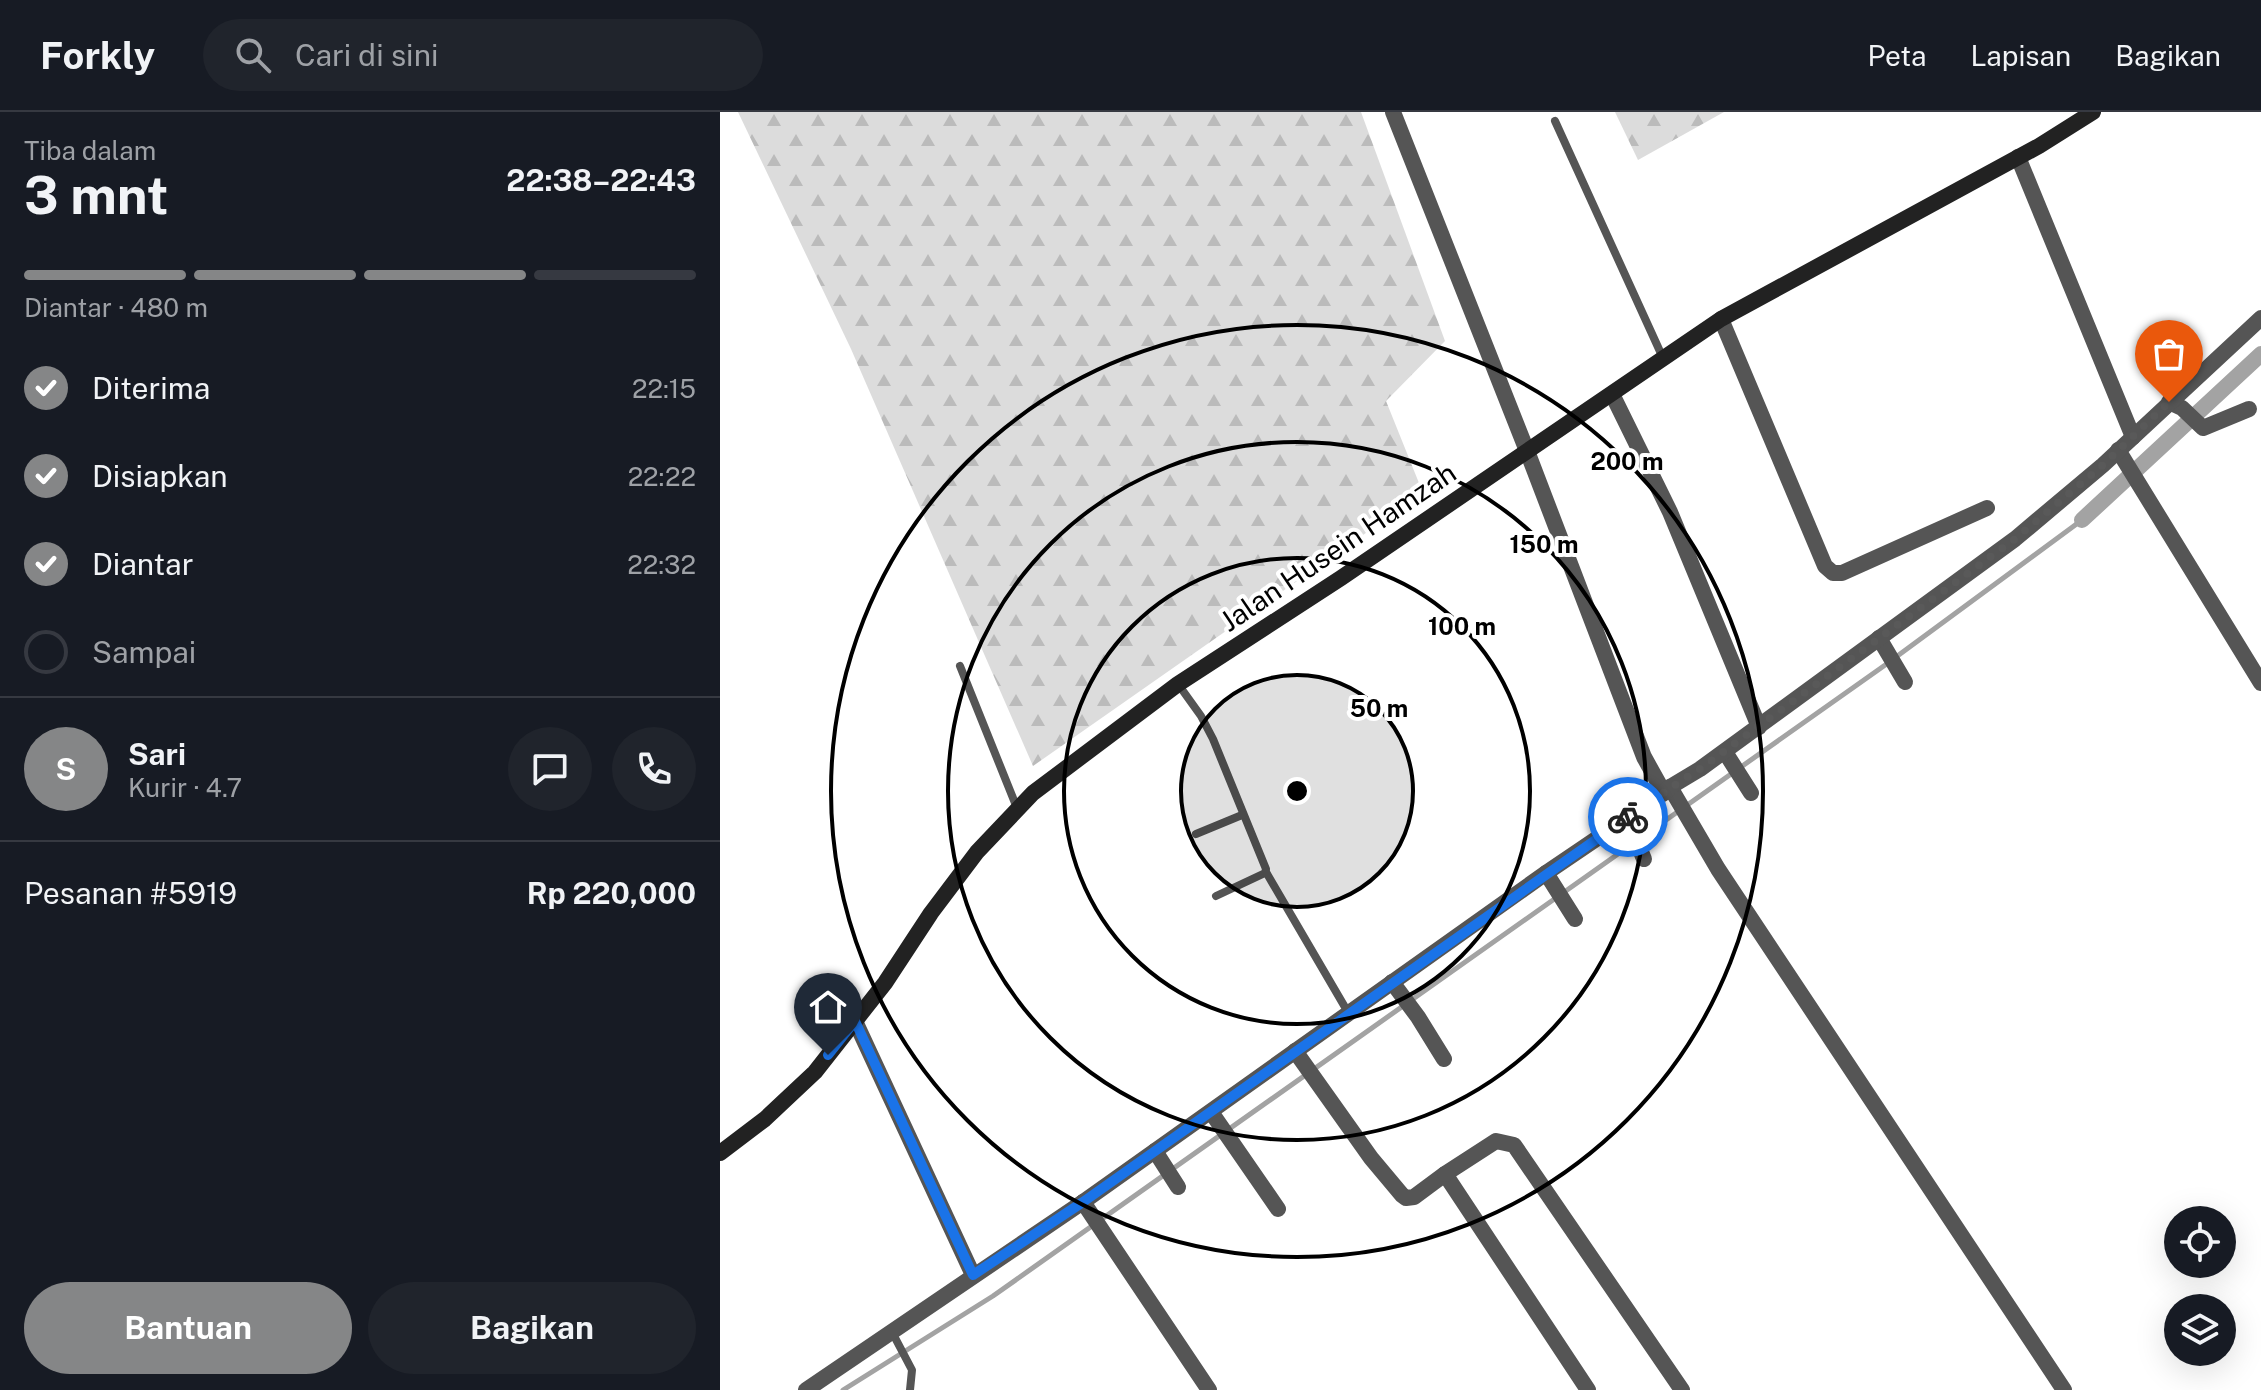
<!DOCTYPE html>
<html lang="id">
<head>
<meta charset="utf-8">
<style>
  body { margin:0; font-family:"Public Sans",sans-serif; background:#20242c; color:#f1f3f6; height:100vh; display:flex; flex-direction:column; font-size:30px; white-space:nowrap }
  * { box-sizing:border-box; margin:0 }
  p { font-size:26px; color:#9ea1a6 }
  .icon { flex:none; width:44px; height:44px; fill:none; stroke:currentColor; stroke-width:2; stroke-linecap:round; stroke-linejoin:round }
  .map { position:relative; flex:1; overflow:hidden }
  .sheet { display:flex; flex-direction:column; background:#171b24; width:720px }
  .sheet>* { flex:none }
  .tools { position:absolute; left:1444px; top:1094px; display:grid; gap:16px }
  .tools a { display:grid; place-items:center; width:72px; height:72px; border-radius:50%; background:#171b24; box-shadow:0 8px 32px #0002; font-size:40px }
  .pin { position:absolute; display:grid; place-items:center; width:68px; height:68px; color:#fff; margin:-82px -34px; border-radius:50% 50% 50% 0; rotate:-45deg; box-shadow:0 0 8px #0007 }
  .pin .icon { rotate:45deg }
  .courier { position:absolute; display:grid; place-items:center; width:80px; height:80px; margin:-40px; border:6px solid #1a73e8; border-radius:50%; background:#fff; color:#222; box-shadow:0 2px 10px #0007 }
  .summary em { font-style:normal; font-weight:700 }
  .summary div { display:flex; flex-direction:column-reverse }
  .summary { display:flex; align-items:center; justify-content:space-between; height:136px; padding:0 24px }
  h1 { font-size:52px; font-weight:700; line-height:60px }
  .bar { display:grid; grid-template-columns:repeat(4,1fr); gap:12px 8px; align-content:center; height:96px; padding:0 24px }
  .bar i { height:10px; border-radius:6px; background:#363941 }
  .bar .active { background:#858687 }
  .bar p { grid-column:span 4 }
  .line { display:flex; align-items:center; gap:20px; padding:0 24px; border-top:2px solid #363941 }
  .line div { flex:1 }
  .round { display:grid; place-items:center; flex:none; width:84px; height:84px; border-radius:42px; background:#20242c }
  ol { padding:0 24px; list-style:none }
  li { display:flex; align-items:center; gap:24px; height:88px }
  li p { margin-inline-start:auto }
  li .icon { padding:8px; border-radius:50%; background:#858687; color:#fff; stroke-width:4 }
  li:last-child { color:#9ea1a6 }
  li i { width:44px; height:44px; border:4px solid #363941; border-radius:50% }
  .button { display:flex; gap:16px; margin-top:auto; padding:16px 24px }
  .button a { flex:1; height:92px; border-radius:48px; background:#858687; color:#fff; font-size:32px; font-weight:700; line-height:92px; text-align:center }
  .button a+a { background:#20242c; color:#f1f3f6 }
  header { display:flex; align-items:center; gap:48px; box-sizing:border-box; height:112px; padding:0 40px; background:#171b24; border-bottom:2px solid #363941 }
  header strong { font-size:38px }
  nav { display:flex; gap:44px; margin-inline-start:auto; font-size:28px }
  .search { width:560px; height:72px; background:#20242c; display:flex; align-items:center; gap:20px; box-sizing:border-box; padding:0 28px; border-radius:44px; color:#9ea1a6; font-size:30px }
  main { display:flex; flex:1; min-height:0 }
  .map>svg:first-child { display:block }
  .forest { fill:url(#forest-firs) }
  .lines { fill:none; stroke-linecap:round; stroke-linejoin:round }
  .stream { stroke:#a3a3a3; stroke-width:5 }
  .canal { stroke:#a3a3a3; stroke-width:16 }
  .lane { stroke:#555; stroke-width:8 }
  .street { stroke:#555; stroke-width:16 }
  .secondary { stroke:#222; stroke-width:16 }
  .done { stroke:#595959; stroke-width:8; stroke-dasharray:0 14.4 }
  .route { stroke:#1a73e8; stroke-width:10 }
  .ring { fill:none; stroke:#000; stroke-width:4 }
  .labels { text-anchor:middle; stroke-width:8; stroke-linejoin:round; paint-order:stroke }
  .street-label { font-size:28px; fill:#000; stroke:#fff }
  .centre { fill:#000; stroke:#fff; stroke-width:4 }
  .ring-label { font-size:24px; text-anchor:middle; font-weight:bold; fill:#000; stroke:#fff; stroke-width:8; stroke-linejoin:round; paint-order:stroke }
</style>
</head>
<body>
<header>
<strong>Forkly</strong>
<div class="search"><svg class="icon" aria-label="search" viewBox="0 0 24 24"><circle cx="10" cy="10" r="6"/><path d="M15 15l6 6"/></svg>Cari di sini</div>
<nav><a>Peta</a><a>Lapisan</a><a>Bagikan</a></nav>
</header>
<main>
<section class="sheet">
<div class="summary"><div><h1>3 mnt</h1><p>Tiba dalam</p></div><em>22:38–22:43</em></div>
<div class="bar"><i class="active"></i><i class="active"></i><i class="active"></i><i></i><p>Diantar · 480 m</p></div>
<ol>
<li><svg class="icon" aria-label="check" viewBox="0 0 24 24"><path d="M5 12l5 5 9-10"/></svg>Diterima<p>22:15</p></li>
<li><svg class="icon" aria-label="check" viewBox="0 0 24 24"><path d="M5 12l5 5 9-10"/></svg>Disiapkan<p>22:22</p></li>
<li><svg class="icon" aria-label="check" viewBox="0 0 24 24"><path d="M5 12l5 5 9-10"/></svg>Diantar<p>22:32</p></li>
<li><i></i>Sampai</li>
</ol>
<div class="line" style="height:144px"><b class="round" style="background:#858687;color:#fff">S</b><div><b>Sari</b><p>Kurir · 4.7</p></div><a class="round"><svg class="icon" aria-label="chat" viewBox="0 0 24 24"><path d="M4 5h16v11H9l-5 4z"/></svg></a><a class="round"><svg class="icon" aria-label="phone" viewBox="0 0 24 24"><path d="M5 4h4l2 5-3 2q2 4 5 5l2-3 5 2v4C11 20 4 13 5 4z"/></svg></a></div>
<div class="line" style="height:104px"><div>Pesanan #5919</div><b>Rp 220,000</b></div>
<div class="button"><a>Bantuan</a><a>Bagikan</a></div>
</section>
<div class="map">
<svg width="1541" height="1278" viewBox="0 0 1541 1278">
  <defs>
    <pattern id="forest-firs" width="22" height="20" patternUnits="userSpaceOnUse" patternTransform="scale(2)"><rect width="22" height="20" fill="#dcdcdc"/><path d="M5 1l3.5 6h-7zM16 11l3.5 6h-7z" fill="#bbb"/></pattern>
  </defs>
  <rect width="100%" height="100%" fill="#fff"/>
  <g class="forest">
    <polygon points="18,0 641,0 725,229 666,289 703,381 313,654 131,237"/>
    <polygon points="895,0 1004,0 918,48"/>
  </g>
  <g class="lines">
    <g class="stream">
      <polyline points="1176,545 1362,408"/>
      <polyline points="123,1278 273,1184 1168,551"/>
    </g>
    <polyline class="canal" points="1362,408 1541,242"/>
    <g class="lane">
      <polyline points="835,9 943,246"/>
      <polyline points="240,554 297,696"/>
      <polyline points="458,572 481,604 493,627 546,757 545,761 496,784"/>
      <polyline points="476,722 522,703"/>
      <polyline points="546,760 629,902"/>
      <polyline points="172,1220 192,1258 190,1278"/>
    </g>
    <g class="street">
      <polyline points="673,0 807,339 924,645 944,681"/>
      <polyline points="1298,45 1413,325"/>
      <polyline points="1001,207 1105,454 1113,461 1122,461 1267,396"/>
      <polyline points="892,282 950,400 1039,615"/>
      <polyline points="1449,290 1462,296 1483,316 1529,297"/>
      <polyline points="1398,338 1541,571"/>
      <polyline points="1159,526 1185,570"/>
      <polyline points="1005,640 1031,681"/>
      <polyline points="950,675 998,757 1344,1278"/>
      <polyline points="907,706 924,747"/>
      <polyline points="826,761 855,807"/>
      <polyline points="672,870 698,905 724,947"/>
      <polyline points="135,909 253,1163"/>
      <polyline points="575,939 651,1046 682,1083 686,1086 694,1085 725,1062 868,1278"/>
      <polyline points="491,1000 558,1097"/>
      <polyline points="435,1039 458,1075"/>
      <polyline points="725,1062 776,1029 794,1033 962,1278"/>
      <polyline points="363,1090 489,1278"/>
      <polyline points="86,1278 363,1090 826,761 944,681 950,675 980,657 1295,427 1383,353 1541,206"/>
    </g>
    <polyline class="secondary" points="0,1041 45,1007 95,960 165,871 211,801 257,740 313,681 458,572 621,466 1001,207 1319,34 1373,0"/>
  </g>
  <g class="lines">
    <path class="done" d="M908,705C933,689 955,672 980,657L1295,427L1383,353L1449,290"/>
    <polyline class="route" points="108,943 135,909 253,1163 363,1090 908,705"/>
  </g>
  <circle cx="577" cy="679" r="116" fill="#000" fill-opacity=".12"/>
  <g class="ring">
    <circle cx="577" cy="679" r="116"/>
    <circle cx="577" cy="679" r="233"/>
    <circle cx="577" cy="679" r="349"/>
    <circle cx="577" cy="679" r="466"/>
  </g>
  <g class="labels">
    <g class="street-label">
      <text transform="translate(618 435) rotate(-34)" y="10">Jalan Husein Hamzah</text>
    </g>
  </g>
  <circle cx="577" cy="679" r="12" class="centre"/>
  <g class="ring-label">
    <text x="907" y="358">200 m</text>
    <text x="824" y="441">150 m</text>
    <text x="742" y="523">100 m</text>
    <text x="659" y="605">50 m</text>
  </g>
</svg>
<div class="tools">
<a><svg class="icon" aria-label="locate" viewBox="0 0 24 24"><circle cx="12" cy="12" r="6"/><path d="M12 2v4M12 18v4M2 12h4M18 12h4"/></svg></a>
<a><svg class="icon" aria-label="layers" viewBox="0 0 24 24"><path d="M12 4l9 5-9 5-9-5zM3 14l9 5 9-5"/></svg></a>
</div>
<div class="pin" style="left:1449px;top:290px;background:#ea580c"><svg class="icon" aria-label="bag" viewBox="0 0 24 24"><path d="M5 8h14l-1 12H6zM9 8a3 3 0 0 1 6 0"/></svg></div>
<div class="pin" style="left:108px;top:943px;background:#1f2937"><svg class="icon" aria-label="home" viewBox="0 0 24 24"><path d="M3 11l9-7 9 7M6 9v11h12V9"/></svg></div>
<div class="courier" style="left:908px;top:705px"><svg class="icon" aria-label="bike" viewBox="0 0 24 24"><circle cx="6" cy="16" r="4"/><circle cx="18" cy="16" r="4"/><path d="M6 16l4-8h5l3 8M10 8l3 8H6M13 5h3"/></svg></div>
</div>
</main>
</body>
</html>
